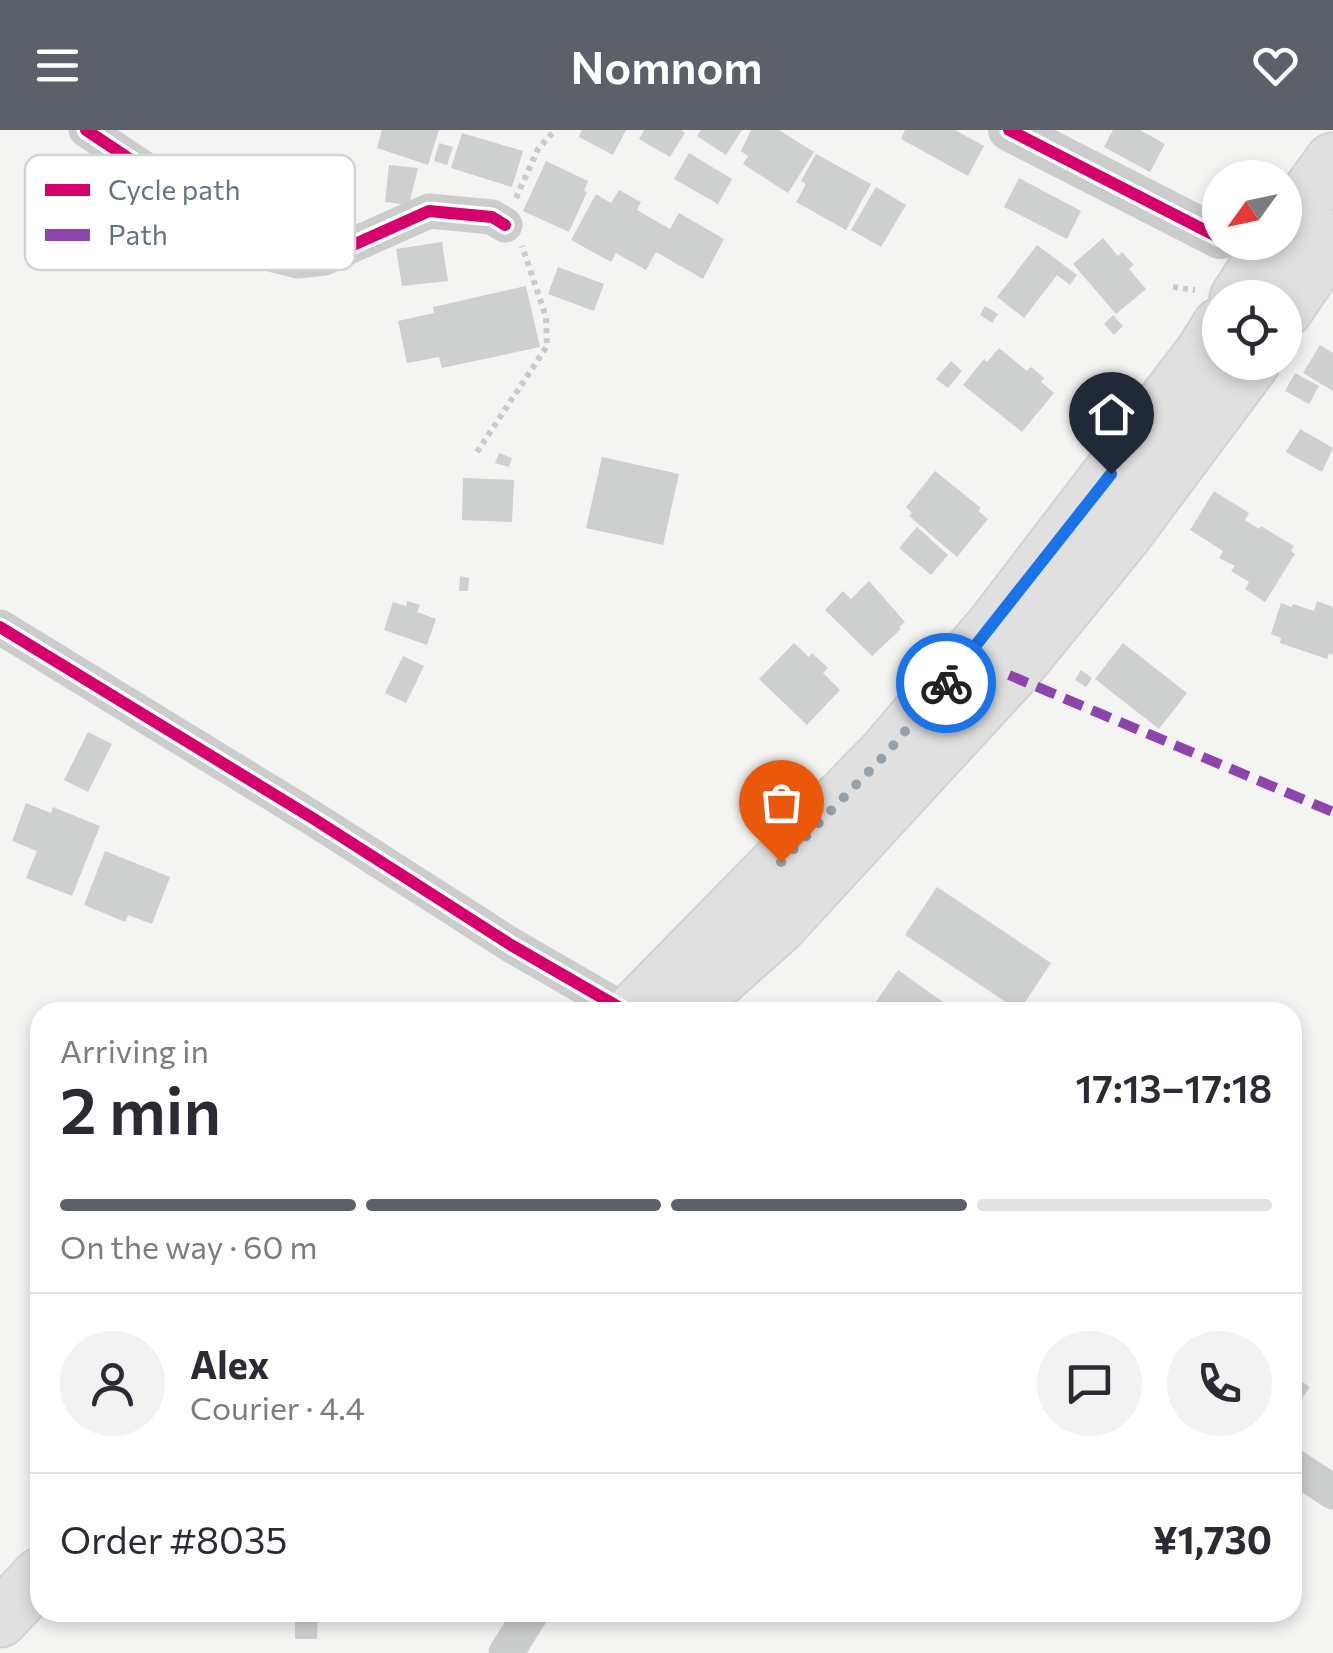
<!DOCTYPE html>
<html lang="en">
<head>
<meta charset="utf-8">
<style>
  body { margin:0; font-family:Commissioner,sans-serif; background:#f2f2f3; color:#2b2b33; height:100vh; display:flex; flex-direction:column; font-size:38px; white-space:nowrap }
  * { box-sizing:border-box; margin:0 }
  p { font-size:32px; color:#7c7c81 }
  .icon { flex:none; width:55px; height:55px; fill:none; stroke:currentColor; stroke-width:2; stroke-linecap:round; stroke-linejoin:round }
  .map { position:relative; flex:1; overflow:hidden }
  .panel { position:absolute; left:30px; top:872px; width:1272px; height:620px; display:flex; flex-direction:column; background:#fff; border-radius:30px; box-shadow:0 5px 15px #0003 }
  .panel>* { flex:none }
  .needle { width:65px; rotate:237deg }
  .controls { position:absolute; left:1202px; top:30px; display:grid; gap:20px }
  .controls a { display:grid; place-items:center; width:100px; height:100px; border-radius:50%; background:#fff; box-shadow:0 5px 15px #0003; font-size:50px }
  .pin { position:absolute; display:grid; place-items:center; width:85px; height:85px; color:#fff; margin:-102px -42px; border-radius:50% 50% 50% 0; rotate:-45deg; box-shadow:0 0 10px #0007 }
  .pin .icon { rotate:45deg }
  .courier { position:absolute; display:grid; place-items:center; width:100px; height:100px; margin:-50px; border:8px solid #1a73e8; border-radius:50%; background:#fff; color:#222; box-shadow:0 2px 12px #0007 }
  .summary em { font-style:normal; font-weight:600 }
  .summary div { display:flex; flex-direction:column-reverse }
  .summary { display:flex; align-items:center; justify-content:space-between; height:170px; padding:0 30px }
  h1 { font-size:65px; font-weight:600; line-height:75px }
  .bar { display:grid; grid-template-columns:repeat(4,1fr); gap:15px 10px; align-content:center; height:120px; padding:0 30px }
  .bar i { height:12px; border-radius:8px; background:#e1e1e2 }
  .bar .selected { background:#5b6069 }
  .bar p { grid-column:span 4 }
  .line { display:flex; align-items:center; gap:25px; padding:0 30px; border-top:2px solid #e1e1e2 }
  .line div { flex:1 }
  .round { display:grid; place-items:center; flex:none; width:105px; height:105px; border-radius:52px; background:#f2f2f3 }
  header { display:flex; justify-content:space-between; align-items:center; height:130px; padding:0 30px; background:#5b6069; color:#fff; font-size:45px; font-weight:600 }
  .map>svg:first-child { display:block }
  .building { fill:#ced0d0 }
  .lines { fill:none; stroke-linecap:round; stroke-linejoin:round }
  .primary-casing { stroke:#d1d2d1; stroke-width:59 }
  .path { stroke:#cacaca; stroke-width:6; stroke-dasharray:5 5; stroke-linecap:butt }
  .minor { stroke:#cbcdcd; stroke-width:35 }
  .tertiary { stroke:#cbcdcd; stroke-width:42 }
  .primary { stroke:#e0e0e0; stroke-width:55 }
  .quiet { stroke:#8e44ad; stroke-width:10; stroke-dasharray:20 10; stroke-linecap:butt }
  .cycleway-casing { stroke:#fff; stroke-width:19 }
  .cycleway { stroke:#d6006c; stroke-width:12 }
  .done { stroke:#96a1aa; stroke-width:10; stroke-dasharray:0 18 }
  .route { stroke:#1a73e8; stroke-width:12 }
  .key { fill:#fff; stroke:#d0d5da; stroke-width:2.5 }
  .key-label { font-size:28px; fill:#637483 }
</style>
</head>
<body>
<header><svg class="icon" aria-label="menu" viewBox="0 0 24 24"><path d="M4 6h16M4 12h16M4 18h16"/></svg>Nomnom<svg class="icon" aria-label="heart" viewBox="0 0 24 24"><path d="M12 20l-8-8c-3-5 5-10 8-4 3-6 11-1 8 4z"/></svg></header>
<div class="map">
<svg width="1333" height="1523" viewBox="0 0 1333 1523">
  <rect width="100%" height="100%" fill="#f4f4f2"/>
  <g class="building">
    <polygon points="382,0 439,0 428,35 377,18"/>
    <polygon points="582,0 626,0 613,25 579,7"/>
    <polygon points="644,0 681,0 685,3 670,27 639,9"/>
    <polygon points="701,0 742,0 726,25 697,6"/>
    <polygon points="751,0 779,0 814,22 788,63 743,34 748,26 741,21"/>
    <polygon points="905,0 955,0 984,16 968,46 901,9"/>
    <polygon points="1113,0 1140,0 1165,14 1150,42 1104,17"/>
    <polygon points="462,3 523,21 512,57 451,38"/>
    <polygon points="439,13 453,17 447,35 434,31"/>
    <polygon points="689,23 732,49 718,74 674,49"/>
    <polygon points="816,24 871,54 846,100 796,72 806,54 801,51"/>
    <polygon points="546,31 588,51 584,61 587,62 569,102 523,81"/>
    <polygon points="389,35 418,38 409,75 385,72"/>
    <polygon points="1019,48 1081,81 1067,109 1004,77"/>
    <polygon points="876,57 906,75 881,117 851,100"/>
    <polygon points="619,60 641,72 637,80 670,99 679,83 724,109 703,149 656,122 646,140 616,123 611,132 571,110 596,64 611,73"/>
    <polygon points="1103,108 1118,126 1122,122 1134,135 1129,139 1146,159 1116,184 1073,134"/>
    <polygon points="442,112 448,151 402,156 396,119"/>
    <polygon points="1037,115 1077,145 1070,155 1057,145 1024,188 997,167"/>
    <polygon points="558,137 604,154 594,181 548,164"/>
    <polygon points="526,156 540,217 442,238 439,227 407,233 398,191 434,183 433,177"/>
    <polygon points="985,176 998,184 992,193 980,185"/>
    <polygon points="1113,185 1123,196 1114,205 1104,194"/>
    <polygon points="1320,215 1333,223 1333,261 1303,243"/>
    <polygon points="999,218 1027,241 1031,237 1044,248 1041,252 1054,263 1022,302 963,255 984,229 987,232"/>
    <polygon points="951,231 962,241 948,258 936,249"/>
    <polygon points="1295,243 1319,256 1309,274 1285,261"/>
    <polygon points="1300,299 1333,318 1322,342 1286,322"/>
    <polygon points="499,323 512,328 509,337 495,333"/>
    <polygon points="602,327 679,344 663,415 586,398"/>
    <polygon points="935,341 981,378 978,381 988,389 957,427 909,386 912,383 906,377"/>
    <polygon points="463,348 514,350 512,392 462,390"/>
    <polygon points="1214,361 1249,383 1245,390 1259,399 1261,396 1294,416 1291,421 1295,424 1265,472 1245,459 1249,452 1231,441 1235,436 1219,428 1223,421 1190,400"/>
    <polygon points="917,397 948,425 931,445 899,418"/>
    <polygon points="460,446 469,448 468,461 459,461"/>
    <polygon points="869,451 905,492 899,497 901,499 872,526 825,480 843,461 851,469"/>
    <polygon points="407,471 420,475 417,482 436,489 427,515 384,500 393,472 406,476"/>
    <polygon points="1317,471 1333,477 1333,525 1329,523 1327,529 1280,513 1281,508 1271,504 1281,473 1292,477 1293,474 1314,481"/>
    <polygon points="794,513 809,527 812,523 828,538 823,543 840,560 807,595 759,549"/>
    <polygon points="1123,513 1187,563 1159,599 1095,549"/>
    <polygon points="403,526 424,536 406,573 385,563"/>
    <polygon points="1081,540 1092,548 1086,557 1075,550"/>
    <polygon points="88,602 112,614 88,662 64,650"/>
    <polygon points="26,673 51,683 53,677 100,696 72,766 26,748 37,721 12,711"/>
    <polygon points="105,721 170,747 152,794 128,785 125,792 84,775"/>
    <polygon points="937,757 1051,833 1019,881 905,805"/>
    <polygon points="898,840 957,882 882,882 873,876"/>
    <polygon points="1292,1245 1310,1257 1292,1282"/>
    <polygon points="295,1482 318,1482 317,1509 295,1509"/>
  </g>
  <g class="lines">
    <g class="primary-casing">
      <g id="primary">
        <polyline points="1285,97 1333,31"/>
        <polyline points="1238,168 1274,112"/>
        <polyline points="1285,179 1333,108"/>
        <polyline points="633,882 886,624 996,494 1204,222 1220,196"/>
        <polyline points="681,882 777,797 1009,545 1124,404 1252,232"/>
        <polyline points="0,1489 40,1446"/>
      </g>
    </g>
    <g class="path">
      <polyline points="516,68 538,19 555,0"/>
      <polyline points="1173,157 1195,160"/>
      <polyline points="477,322 547,216 546,187 522,116"/>
    </g>
    <g class="minor">
      <polyline points="86,0 274,125 298,131 324,128 429,81 492,87 505,95"/>
      <polyline points="0,497 314,689 511,815 627,882"/>
      <polyline points="1292,1335 1333,1362"/>
      <polyline points="506,1523 532,1482"/>
    </g>
    <polyline class="tertiary" points="1009,0 1220,108"/>
    <use href="#primary" class="primary"/>
    <polyline class="quiet" points="1009,545 1333,682"/>
    <g class="cycleway-casing">
      <g id="cycleway">
        <polyline points="86,0 274,125 298,131 324,128 429,81 492,87 505,95"/>
        <polyline points="1009,0 1220,108"/>
        <polyline points="0,497 314,689 511,815 627,882"/>
      </g>
    </g>
    <use href="#cycleway" class="cycleway"/>
  </g>
  <g class="lines">
    <polyline class="done" points="781,732 886,624 946,553"/>
    <polyline class="route" points="946,553 1111,344"/>
  </g>
  <rect x="25" y="25" width="330" height="115" rx="15" class="key"/>
  <rect x="45" y="54" width="45" height="12" fill="#d6006c"/>
  <rect x="45" y="99" width="45" height="12" fill="#8e44ad"/>
  <g class="key-label">
    <text x="108" y="70">Cycle path</text>
    <text x="108" y="115">Path</text>
  </g>
</svg>
<div class="controls">
<a><svg class="needle" viewBox="-14 -14 28 28"><path d="M0-13l5 13h-10z" fill="#e53935"/><path d="M0 13l5-13h-10z" fill="#7c7c81"/></svg></a>
<a><svg class="icon" aria-label="locate" viewBox="0 0 24 24"><circle cx="12" cy="12" r="6"/><path d="M12 2v4M12 18v4M2 12h4M18 12h4"/></svg></a>
</div>
<div class="pin" style="left:781px;top:732px;background:#ea580c"><svg class="icon" aria-label="bag" viewBox="0 0 24 24"><path d="M5 8h14l-1 12H6zM9 8a3 3 0 0 1 6 0"/></svg></div>
<div class="pin" style="left:1111px;top:344px;background:#1f2937"><svg class="icon" aria-label="home" viewBox="0 0 24 24"><path d="M3 11l9-7 9 7M6 9v11h12V9"/></svg></div>
<div class="courier" style="left:946px;top:553px"><svg class="icon" aria-label="bike" viewBox="0 0 24 24"><circle cx="6" cy="16" r="4"/><circle cx="18" cy="16" r="4"/><path d="M6 16l4-8h5l3 8M10 8l3 8H6M13 5h3"/></svg></div>
<section class="panel">
<div class="summary"><div><h1>2 min</h1><p>Arriving in</p></div><em>17:13–17:18</em></div>
<div class="bar"><i class="selected"></i><i class="selected"></i><i class="selected"></i><i></i><p>On the way · 60 m</p></div>
<div class="line" style="height:180px"><a class="round"><svg class="icon" aria-label="person" viewBox="0 0 24 24"><circle cx="12" cy="8" r="4"/><path d="M4 21q1-7 8-7t8 7"/></svg></a><div><b>Alex</b><p>Courier · 4.4</p></div><a class="round"><svg class="icon" aria-label="chat" viewBox="0 0 24 24"><path d="M4 5h16v11H9l-5 4z"/></svg></a><a class="round"><svg class="icon" aria-label="phone" viewBox="0 0 24 24"><path d="M5 4h4l2 5-3 2q2 4 5 5l2-3 5 2v4C11 20 4 13 5 4z"/></svg></a></div>
<div class="line" style="height:130px"><div>Order #8035</div><b>¥1,730</b></div>
</section>
</div>
</body>
</html>
